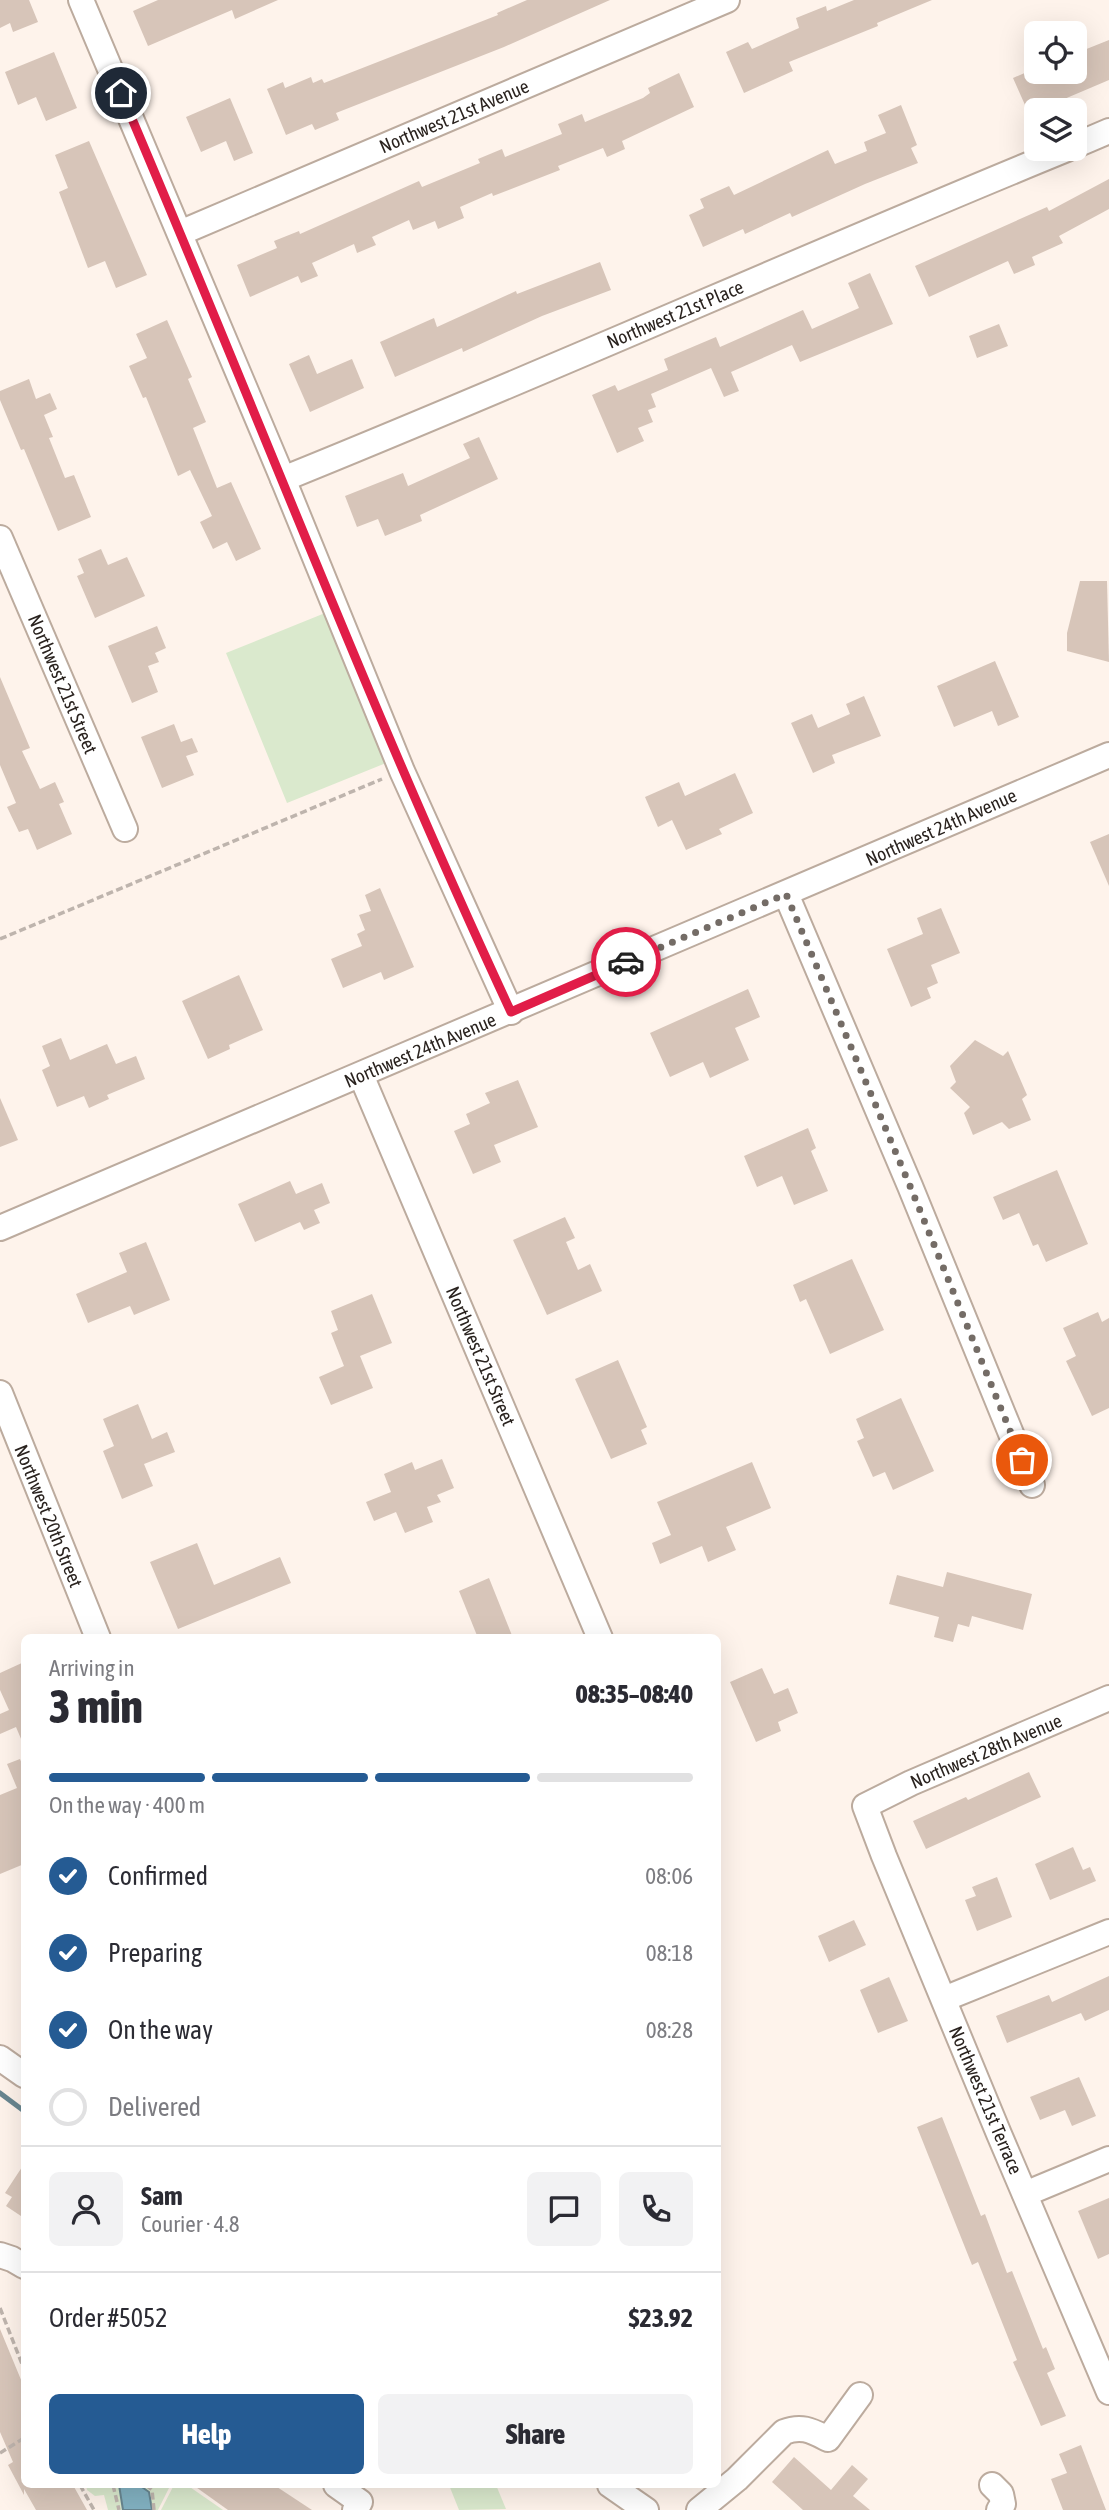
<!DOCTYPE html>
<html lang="en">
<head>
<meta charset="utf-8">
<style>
  body { margin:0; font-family:"Asap Condensed",sans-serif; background:#f2f2f3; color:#2b2b33; height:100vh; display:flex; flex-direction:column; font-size:26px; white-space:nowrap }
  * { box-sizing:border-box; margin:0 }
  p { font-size:23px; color:#7c7c81 }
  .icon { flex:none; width:38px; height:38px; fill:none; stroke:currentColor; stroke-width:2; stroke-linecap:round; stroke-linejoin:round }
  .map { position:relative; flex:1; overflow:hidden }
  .panel { position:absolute; left:21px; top:1634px; width:700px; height:854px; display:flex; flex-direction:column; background:#fff; border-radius:10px; box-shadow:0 7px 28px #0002 }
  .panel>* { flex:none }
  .buttons { position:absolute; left:1024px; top:21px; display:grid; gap:14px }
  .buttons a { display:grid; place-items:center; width:63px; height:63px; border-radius:10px; background:#fff; box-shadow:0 7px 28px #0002; font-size:35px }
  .pin { position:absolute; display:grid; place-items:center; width:60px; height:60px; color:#fff; margin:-30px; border:4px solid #fff; border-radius:50%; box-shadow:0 2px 7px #0007 }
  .courier { position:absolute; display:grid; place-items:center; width:70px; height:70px; margin:-35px; border:5px solid #e11d48; border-radius:50%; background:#fff; color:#222; box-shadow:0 2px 9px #0007 }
  .head em { font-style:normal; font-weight:800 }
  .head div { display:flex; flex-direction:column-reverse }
  .head { display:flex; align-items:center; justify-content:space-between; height:119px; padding:0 28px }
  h1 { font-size:46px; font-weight:800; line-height:52px }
  .bar { display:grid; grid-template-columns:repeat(4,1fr); gap:10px 7px; align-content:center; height:84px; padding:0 28px }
  .bar i { height:9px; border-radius:5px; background:#e1e1e2 }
  .bar .current { background:#255b93 }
  .bar p { grid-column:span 4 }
  .line { display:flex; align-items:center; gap:18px; padding:0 28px; border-top:2px solid #e1e1e2 }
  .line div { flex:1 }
  .round { display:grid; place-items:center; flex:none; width:74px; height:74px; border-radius:10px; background:#f2f2f3 }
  ol { padding:0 28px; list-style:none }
  li { display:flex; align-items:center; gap:21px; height:77px }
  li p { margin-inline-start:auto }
  li .icon { padding:7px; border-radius:50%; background:#255b93; color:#fff; stroke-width:4 }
  li:last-child { color:#7c7c81 }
  li i { width:38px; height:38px; border:4px solid #e1e1e2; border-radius:50% }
  .action { display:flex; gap:14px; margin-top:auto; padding:14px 28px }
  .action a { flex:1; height:80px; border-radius:10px; background:#255b93; color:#fff; font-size:28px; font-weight:800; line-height:80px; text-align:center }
  .action a+a { background:#f2f2f3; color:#2b2b33 }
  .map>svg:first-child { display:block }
  .green { fill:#dae9cd }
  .water { fill:#82b1c1; stroke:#688690; stroke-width:2 }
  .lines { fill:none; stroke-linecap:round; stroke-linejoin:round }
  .stream { stroke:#688690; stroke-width:5 }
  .building { fill:#d7c5b9 }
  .minor-casing { stroke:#bcab9e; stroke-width:28 }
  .path { stroke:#beb4ad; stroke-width:3.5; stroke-dasharray:7 3.5; stroke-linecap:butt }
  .minor { stroke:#fff; stroke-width:24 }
  .done { stroke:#746c66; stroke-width:7; stroke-dasharray:0 12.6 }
  .route { stroke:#e11d48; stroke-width:9 }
  .labels { text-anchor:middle; stroke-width:5; stroke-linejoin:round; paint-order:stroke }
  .street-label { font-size:19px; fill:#2a231f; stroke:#fff }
</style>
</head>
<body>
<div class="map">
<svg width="1109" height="2510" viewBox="0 0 1109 2510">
  <rect width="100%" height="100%" fill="#fef3eb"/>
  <g class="green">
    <polygon points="330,611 391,761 287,803 226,653"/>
    <polygon points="86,2485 170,2485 170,2486 158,2510 108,2510 104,2495 95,2496 87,2490"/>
    <polygon points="174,2485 187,2485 223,2510 161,2510"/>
    <polygon points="449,2485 496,2485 506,2509 459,2510"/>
  </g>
  <polygon class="water" points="119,2485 139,2485 149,2492 152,2510 123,2510"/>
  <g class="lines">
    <polyline class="stream" points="0,2093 24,2111"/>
  </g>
  <g class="building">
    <polygon points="0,0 29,0 38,22 13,32 10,23 0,28"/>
    <polygon points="158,0 278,0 235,19 232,10 148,46 133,11"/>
    <polygon points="527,0 610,0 504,47 336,113 339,120 315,130 312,124 286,135 267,89 283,82 285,88 311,77 313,83 322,79 324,83 498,15 497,13"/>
    <polygon points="854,0 932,0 877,23 878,26 789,62 793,71 744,93 726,52 748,42 752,49 799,28 796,18 826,6 827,11"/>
    <polygon points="1109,40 1109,80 1029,114 1013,78 1036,68 1036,72 1074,72 1074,54"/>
    <polygon points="54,52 77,108 46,121 36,97 18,105 5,72"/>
    <polygon points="679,73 694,107 622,141 625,149 607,157 603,148 558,166 560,170 493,196 492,193 460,207 464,218 438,229 435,221 413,230 409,220 372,237 376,245 357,253 354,244 312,263 318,276 301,283 298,276 250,297 237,265 277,248 274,241 299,231 300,234 419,181 422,187 480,163 478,159 502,149 505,157 562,134 558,124 582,114 585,122 643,98 650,93 648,88"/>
    <polygon points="230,98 253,153 234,161 226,141 201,152 186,117"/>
    <polygon points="901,105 917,145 911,148 918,163 865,184 792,217 790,213 745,234 743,229 703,247 689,215 704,208 700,199 729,186 734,195 828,150 835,164 867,151 864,142 886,133 878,115"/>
    <polygon points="89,141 147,275 116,288 105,261 88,268 59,192 68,188 55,155"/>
    <polygon points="1109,179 1109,209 1059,236 1063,243 1032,257 1035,265 1014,274 1008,261 929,297 915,266 1047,207 1049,211"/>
    <polygon points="600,262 611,290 542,316 463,352 462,348 395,377 380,342 434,318 437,327 516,291 517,294"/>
    <polygon points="870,273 893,324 800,362 792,345 731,372 739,391 724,397 711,368 651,394 656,407 648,410 653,422 638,428 644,441 617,453 592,395 615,385 618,391 668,370 664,359 716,337 720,347 803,310 812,329 859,308 848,283"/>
    <polygon points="167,320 192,377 188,379 206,422 193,428 217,488 231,482 261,549 236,561 227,542 213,549 200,522 212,516 190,470 178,476 146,397 143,398 129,366 147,358 136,334"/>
    <polygon points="999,324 1008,346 977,358 969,336"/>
    <polygon points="309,355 317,374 352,359 364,388 310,412 289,364"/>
    <polygon points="29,379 36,399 50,393 57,409 44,415 53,437 49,438 65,478 74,475 91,517 58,531 24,449 21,450 0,400 0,391"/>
    <polygon points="479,437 498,479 420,515 422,521 385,536 378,519 357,527 345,496 403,473 408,486 470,458 463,444"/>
    <polygon points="101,549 108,565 127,557 145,596 95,618 77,576 84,573 78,559"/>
    <polygon points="1080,581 1107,581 1109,662 1067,651 1067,633"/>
    <polygon points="157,626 166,648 155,653 159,662 148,666 158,692 132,703 108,646"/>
    <polygon points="995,661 1019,717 998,726 992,711 954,727 937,686"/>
    <polygon points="0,677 30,748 22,751 40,789 55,782 64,802 59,804 72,834 37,850 28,829 19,832 7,807 16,803 0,765"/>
    <polygon points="864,696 881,736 832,755 835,763 813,773 791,723 812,714 818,728 850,714 846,704"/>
    <polygon points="174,724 181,742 192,738 198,752 186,756 194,775 162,788 141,737"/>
    <polygon points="735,773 753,813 719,829 722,834 686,850 672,820 658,827 645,797 679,782 685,796"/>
    <polygon points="1109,834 1109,886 1090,842"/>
    <polygon points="380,888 414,967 384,980 381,972 343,988 331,959 362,946 357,934 365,930 359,915 371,911 365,895"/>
    <polygon points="941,908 960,953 931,965 938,983 927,988 931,998 911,1007 887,949 923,934 917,918"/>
    <polygon points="239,975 263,1030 229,1045 230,1049 208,1059 182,1001"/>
    <polygon points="748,989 760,1017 735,1028 749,1060 710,1078 703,1062 670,1077 650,1033"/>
    <polygon points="61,1038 70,1060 107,1044 116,1064 136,1056 145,1079 107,1095 109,1099 89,1108 84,1096 57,1107 42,1070 50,1066 42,1046"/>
    <polygon points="975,1040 1003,1056 1008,1051 1027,1095 1022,1099 1031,1120 1009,1129 1002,1122 973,1135 964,1113 970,1107 950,1088 956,1082 950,1066"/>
    <polygon points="518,1080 538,1127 494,1145 501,1162 473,1174 454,1131 470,1124 466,1114 490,1103 485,1093"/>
    <polygon points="0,1098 18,1140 0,1147"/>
    <polygon points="808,1128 816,1148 811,1151 828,1191 794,1205 782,1176 757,1187 744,1156"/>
    <polygon points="1057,1170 1088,1244 1046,1262 1038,1244 1033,1246 1019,1213 1003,1220 993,1197"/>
    <polygon points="290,1181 296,1194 322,1183 330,1203 314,1210 320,1223 304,1230 300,1222 255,1242 238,1204"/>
    <polygon points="565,1217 575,1238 566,1242 578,1270 590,1264 602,1291 547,1315 513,1240"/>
    <polygon points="146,1242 170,1300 134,1315 130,1306 88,1323 76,1294 127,1272 119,1253"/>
    <polygon points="852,1259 884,1330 830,1354 806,1299 800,1302 793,1285"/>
    <polygon points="372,1294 392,1343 360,1356 373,1388 331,1405 319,1377 344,1366 331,1333 338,1330 331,1311"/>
    <polygon points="1098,1312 1102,1322 1109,1318 1109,1408 1092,1416 1066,1361 1076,1356 1063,1328"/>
    <polygon points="618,1360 647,1427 641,1430 647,1444 611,1459 575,1379"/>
    <polygon points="901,1398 934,1471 893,1490 885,1472 873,1477 857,1441 864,1438 856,1419"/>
    <polygon points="138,1404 152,1439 167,1432 175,1452 144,1464 153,1486 122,1499 103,1451 114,1446 103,1419"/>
    <polygon points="442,1459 454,1488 437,1495 441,1502 427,1507 433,1522 405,1533 396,1512 374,1521 366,1502 391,1492 384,1474 412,1462 415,1470"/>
    <polygon points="752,1462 771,1508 726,1527 736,1550 708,1562 702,1546 660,1564 652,1543 671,1535 657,1502"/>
    <polygon points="197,1543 214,1585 280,1557 291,1583 178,1629 150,1562"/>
    <polygon points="947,1572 1032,1594 1023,1630 972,1616 969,1627 958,1624 953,1642 934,1637 939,1617 889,1604 897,1575 943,1587"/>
    <polygon points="489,1578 513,1638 478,1638 459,1591"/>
    <polygon points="24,1662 24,1746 16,1727 0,1734 0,1714 9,1710 0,1690 0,1673"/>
    <polygon points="762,1668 774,1694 788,1688 798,1713 778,1722 781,1731 756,1742 730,1682"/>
    <polygon points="20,1759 24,1769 24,1864 0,1874 0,1795 17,1788 7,1764"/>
    <polygon points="1029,1772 1041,1797 926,1849 913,1821 966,1797 968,1800"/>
    <polygon points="1073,1847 1083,1870 1090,1867 1096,1881 1050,1900 1035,1864"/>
    <polygon points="997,1877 1012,1917 977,1931 965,1900 976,1896 972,1887"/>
    <polygon points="854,1920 866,1945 829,1962 818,1936"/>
    <polygon points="1109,1976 1109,2010 1085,2021 1081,2013 1007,2043 996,2016 1049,1995 1052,2002"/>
    <polygon points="889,1977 908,2021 878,2033 860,1990"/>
    <polygon points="1079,2077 1096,2116 1072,2126 1065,2110 1040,2120 1030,2097"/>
    <polygon points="942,2117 981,2216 985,2214 1007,2273 1012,2271 1043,2349 1046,2347 1055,2369 1047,2373 1066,2416 1041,2426 1013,2362 1017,2360 978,2262 972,2265 917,2127"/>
    <polygon points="24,2164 24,2218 6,2206 12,2197 5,2193"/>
    <polygon points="1109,2198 1109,2254 1098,2259 1078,2211"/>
    <polygon points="0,2329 24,2387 24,2485 73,2485 87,2510 36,2510 24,2489 24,2495 8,2465 13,2462 0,2432"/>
    <polygon points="1081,2445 1106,2510 1063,2510 1051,2479 1067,2473 1059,2454"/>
    <polygon points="794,2457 831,2490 852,2465 868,2479 853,2496 870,2510 803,2510 772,2482"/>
    <polygon points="193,2485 274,2485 312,2510 228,2510"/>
  </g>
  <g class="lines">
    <g class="minor-casing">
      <g id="minor">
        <polyline points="81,0 283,479 402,771 511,1012"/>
        <polyline points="1074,146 1109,131"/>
        <polyline points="180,233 727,0"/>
        <path d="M283,479C546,373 805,256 1067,149"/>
        <polyline points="0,538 125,829"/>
        <polyline points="786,894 910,1186 1032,1485"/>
        <polyline points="361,1075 600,1638"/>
        <polyline points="0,1228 1109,755"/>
        <polyline points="0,1393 98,1638"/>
        <polyline points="1109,1698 911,1783 865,1806 884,1856 999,2134 1109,2392"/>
        <polyline points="944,1999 1109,1932"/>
        <polyline points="0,2058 24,2075"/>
        <polyline points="1025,2194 1109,2159"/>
        <polyline points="0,2255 12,2259 24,2266"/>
        <polyline points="336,2485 360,2502 355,2510"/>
        <polyline points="610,2485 646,2510"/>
        <polyline points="992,2485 1001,2494 1003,2504 999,2510"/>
        <path d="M699,2510L737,2479L784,2432C802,2425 812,2431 828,2439L860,2395"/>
      </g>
    </g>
    <g class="path">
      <polyline points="0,939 382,779"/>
      <polyline points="0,2308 24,2369"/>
      <polyline points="0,2453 24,2438"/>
      <polyline points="80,2485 94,2510"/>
      <polyline points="113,2485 119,2510"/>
      <polyline points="146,2485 152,2490 154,2510"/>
    </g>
    <use href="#minor" class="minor"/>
  </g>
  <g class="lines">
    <polyline class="done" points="626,962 786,894 910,1186 1022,1460"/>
    <path class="route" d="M121,93C252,399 370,710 511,1012L626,962"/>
  </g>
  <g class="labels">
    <g class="street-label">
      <text transform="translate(454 116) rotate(-23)" y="7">Northwest 21st Avenue</text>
      <text transform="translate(675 314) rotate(-23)" y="7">Northwest 21st Place</text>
      <text transform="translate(63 684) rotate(67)" y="7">Northwest 21st Street</text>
      <text transform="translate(941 827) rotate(-24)" y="7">Northwest 24th Avenue</text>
      <text transform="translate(420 1050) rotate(-23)" y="7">Northwest 24th Avenue</text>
      <text transform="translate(481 1356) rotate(67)" y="7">Northwest 21st Street</text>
      <text transform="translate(49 1516) rotate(68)" y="7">Northwest 20th Street</text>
      <text transform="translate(986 1751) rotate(-23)" y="7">Northwest 28th Avenue</text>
      <text transform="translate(986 2100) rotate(67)" y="7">Northwest 21st Terrace</text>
    </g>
  </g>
</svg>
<div class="buttons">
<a><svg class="icon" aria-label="locate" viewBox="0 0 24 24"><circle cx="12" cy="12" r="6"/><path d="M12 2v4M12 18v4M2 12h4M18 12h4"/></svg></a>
<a><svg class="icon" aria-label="layers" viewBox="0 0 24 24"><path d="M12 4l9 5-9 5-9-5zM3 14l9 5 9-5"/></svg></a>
</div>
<div class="pin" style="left:1022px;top:1460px;background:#ea580c"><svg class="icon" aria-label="bag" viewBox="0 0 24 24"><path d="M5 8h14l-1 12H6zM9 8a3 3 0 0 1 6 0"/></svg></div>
<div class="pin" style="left:121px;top:93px;background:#1f2937"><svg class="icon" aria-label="home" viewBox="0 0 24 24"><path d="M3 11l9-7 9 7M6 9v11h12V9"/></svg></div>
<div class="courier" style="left:626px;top:962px"><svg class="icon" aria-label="car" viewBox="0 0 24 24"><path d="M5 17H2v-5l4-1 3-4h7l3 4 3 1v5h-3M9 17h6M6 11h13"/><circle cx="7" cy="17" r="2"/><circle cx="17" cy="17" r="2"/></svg></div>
<section class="panel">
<div class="head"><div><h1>3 min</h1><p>Arriving in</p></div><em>08:35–08:40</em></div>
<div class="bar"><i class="current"></i><i class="current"></i><i class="current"></i><i></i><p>On the way · 400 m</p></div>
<ol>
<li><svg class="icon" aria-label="check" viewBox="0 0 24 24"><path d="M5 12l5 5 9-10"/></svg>Confirmed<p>08:06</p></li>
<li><svg class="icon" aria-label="check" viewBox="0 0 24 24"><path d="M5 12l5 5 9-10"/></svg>Preparing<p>08:18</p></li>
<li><svg class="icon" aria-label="check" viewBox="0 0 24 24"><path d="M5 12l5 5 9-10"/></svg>On the way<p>08:28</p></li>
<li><i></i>Delivered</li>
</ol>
<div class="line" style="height:126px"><a class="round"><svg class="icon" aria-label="person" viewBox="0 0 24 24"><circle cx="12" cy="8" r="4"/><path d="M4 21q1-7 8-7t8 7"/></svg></a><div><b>Sam</b><p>Courier · 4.8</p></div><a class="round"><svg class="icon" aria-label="chat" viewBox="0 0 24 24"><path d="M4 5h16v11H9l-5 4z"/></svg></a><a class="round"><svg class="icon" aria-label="phone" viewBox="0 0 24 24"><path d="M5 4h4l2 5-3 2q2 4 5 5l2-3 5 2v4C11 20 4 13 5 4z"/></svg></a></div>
<div class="line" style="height:91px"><div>Order #5052</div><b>$23.92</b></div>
<div class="action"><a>Help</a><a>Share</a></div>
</section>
</div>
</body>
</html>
